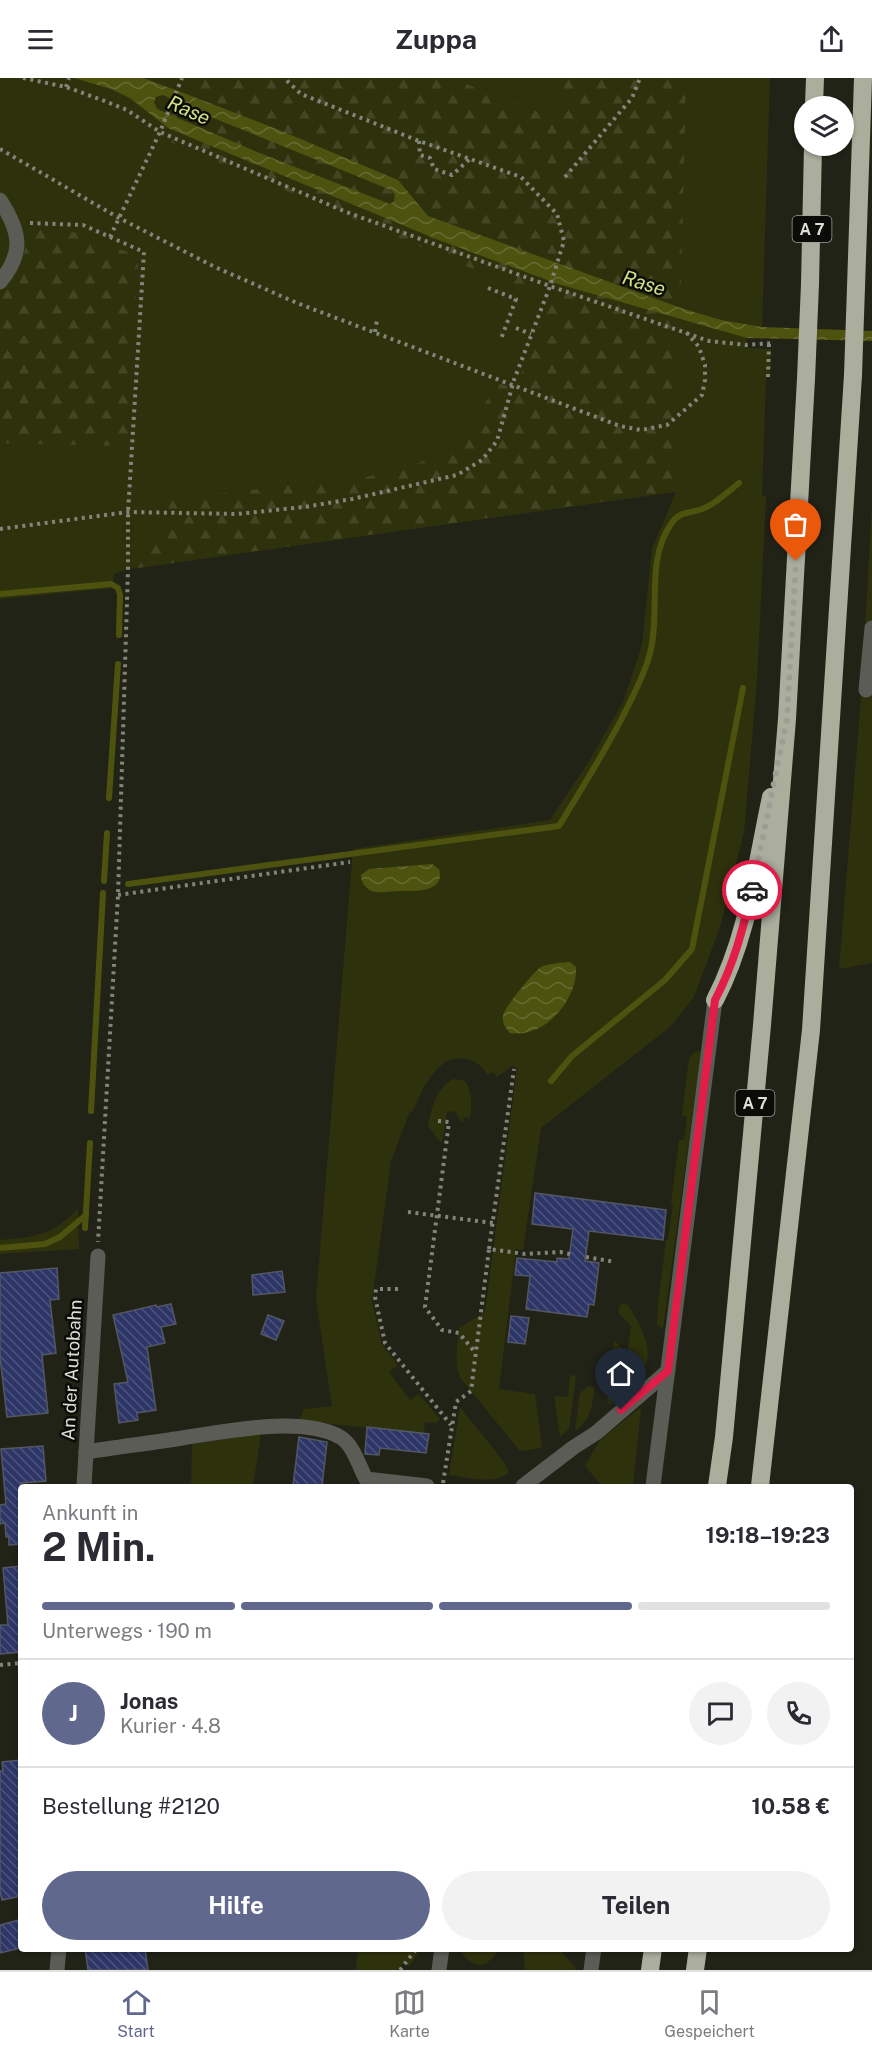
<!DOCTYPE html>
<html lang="de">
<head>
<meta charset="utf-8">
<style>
  body { margin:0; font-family:"Public Sans",sans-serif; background:#f2f2f3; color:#2b2b33; height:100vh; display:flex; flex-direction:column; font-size:22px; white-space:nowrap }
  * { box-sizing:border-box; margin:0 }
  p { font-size:20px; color:#7c7c81 }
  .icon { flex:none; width:33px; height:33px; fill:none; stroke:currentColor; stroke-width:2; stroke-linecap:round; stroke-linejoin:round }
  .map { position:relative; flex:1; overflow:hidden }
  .drawer { position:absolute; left:18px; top:1406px; width:836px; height:468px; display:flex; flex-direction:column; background:#fff; border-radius:6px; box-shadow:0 2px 4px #0004 }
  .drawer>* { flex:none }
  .buttons { position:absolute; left:794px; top:18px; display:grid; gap:12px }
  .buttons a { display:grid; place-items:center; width:60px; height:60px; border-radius:50%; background:#fff; box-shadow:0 2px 4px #0004; font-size:30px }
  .pin { position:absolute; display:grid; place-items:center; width:51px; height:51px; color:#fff; margin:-62px -26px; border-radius:50% 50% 50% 0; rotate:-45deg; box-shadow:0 0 6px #0007 }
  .pin .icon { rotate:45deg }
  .courier { position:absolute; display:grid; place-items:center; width:60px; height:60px; margin:-30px; border:4px solid #e11d48; border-radius:50%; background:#fff; color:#222; box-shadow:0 2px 8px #0007 }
  .headline em { font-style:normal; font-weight:700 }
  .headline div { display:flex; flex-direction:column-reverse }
  .headline { display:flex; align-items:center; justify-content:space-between; height:102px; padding:0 24px }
  h1 { font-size:39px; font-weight:700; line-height:45px }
  .bar { display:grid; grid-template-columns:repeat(4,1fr); gap:9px 6px; align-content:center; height:72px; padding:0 24px }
  .bar i { height:8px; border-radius:4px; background:#e1e1e2 }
  .bar .selected { background:#61688e }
  .bar p { grid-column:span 4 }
  .line { display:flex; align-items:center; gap:15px; padding:0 24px; border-top:2px solid #e1e1e2 }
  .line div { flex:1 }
  .round { display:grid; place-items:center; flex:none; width:63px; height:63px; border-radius:32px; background:#f2f2f3 }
  .button { display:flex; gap:12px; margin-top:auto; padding:12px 24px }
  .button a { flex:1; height:69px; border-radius:36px; background:#61688e; color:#fff; font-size:24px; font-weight:700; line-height:69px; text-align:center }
  .button a+a { background:#f2f2f3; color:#2b2b33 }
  header { display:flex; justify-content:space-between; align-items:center; height:78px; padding:0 24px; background:#fff; font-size:27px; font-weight:700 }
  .tab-bar { display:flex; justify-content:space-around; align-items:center; height:84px; border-top:2px solid #e1e1e2; background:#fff; font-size:16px; color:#7c7c81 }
  .tab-bar a { display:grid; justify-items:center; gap:3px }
  .tab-bar .selected { color:#61688e }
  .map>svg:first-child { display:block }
  .green { fill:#2e320c }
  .forest { fill:url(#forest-firs) }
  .water { fill:url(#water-waves); fill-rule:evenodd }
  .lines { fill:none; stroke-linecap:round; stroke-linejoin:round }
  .stream { stroke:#4d530f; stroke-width:6 }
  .building { fill:url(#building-back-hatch); stroke:#535764; stroke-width:1.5 }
  .path { stroke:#83847a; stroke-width:4; stroke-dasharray:3 4.5; stroke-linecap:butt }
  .minor { stroke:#5b5c56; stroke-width:15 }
  .highway { stroke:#abae9d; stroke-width:18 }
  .highway-bridge { stroke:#abae9d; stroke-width:18 }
  .done { stroke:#9c9d94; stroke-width:6; stroke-dasharray:0 10.8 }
  .route { stroke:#e11d48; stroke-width:8 }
  .labels { text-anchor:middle; stroke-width:5; stroke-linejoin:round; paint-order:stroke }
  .shield { fill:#0b0c07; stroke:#9ea099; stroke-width:1.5 }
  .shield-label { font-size:16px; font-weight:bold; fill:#dddfd7 }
  .street-label { font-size:18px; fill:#dddfd7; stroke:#0b0c07 }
  .water-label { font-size:20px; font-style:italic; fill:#d5e185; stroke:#0b0c07 }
</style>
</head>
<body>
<header><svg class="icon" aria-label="menu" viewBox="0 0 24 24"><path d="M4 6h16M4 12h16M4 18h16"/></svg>Zuppa<svg class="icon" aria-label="share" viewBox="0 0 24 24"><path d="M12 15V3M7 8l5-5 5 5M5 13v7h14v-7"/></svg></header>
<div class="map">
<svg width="872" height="1892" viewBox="0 0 872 1892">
  <defs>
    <pattern id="forest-firs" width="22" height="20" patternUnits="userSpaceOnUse" patternTransform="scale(1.5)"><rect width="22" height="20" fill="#2e320c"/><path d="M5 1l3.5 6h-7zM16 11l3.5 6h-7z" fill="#424623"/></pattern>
    <pattern id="water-waves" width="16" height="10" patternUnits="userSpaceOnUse" patternTransform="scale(1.5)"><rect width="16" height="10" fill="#4d530f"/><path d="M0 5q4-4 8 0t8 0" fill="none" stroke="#666b31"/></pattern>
    <pattern id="building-back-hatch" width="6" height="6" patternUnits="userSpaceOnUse" patternTransform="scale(1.5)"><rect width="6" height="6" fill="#2e3668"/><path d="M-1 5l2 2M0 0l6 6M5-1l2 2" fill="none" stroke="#4c537d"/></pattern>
  </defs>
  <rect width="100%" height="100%" fill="#222317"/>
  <g class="green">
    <path d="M0,0H770L762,249L747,260V270L771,271L770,299L766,300L762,417L766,418L757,602L744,754L720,849L694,919L670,949L541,1050L523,1172L516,1171L499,1311L535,1316L542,1370L520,1373L461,1301C453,1285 458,1267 459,1250L485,1234L517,990L512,988L497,999L493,994L488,997C482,988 476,983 466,981C437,974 422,1013 412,1034L410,1033L391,1083L372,1223L382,1267L398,1287L389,1294L410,1322L419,1316L440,1341L436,1345L425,1344L424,1355L299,1343L304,1331L332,1328L316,1221L353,771L550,742L588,685L623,624L642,567L652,471L676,414L129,491L114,496L113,510L0,521Z"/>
    <polygon points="872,427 872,885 839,891 861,620"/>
    <polygon points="696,973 701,974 663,1251 657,1247 658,1227 666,1162 668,1162 673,1126 671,1126 679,1062 684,1062 687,1039 682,1037 689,980"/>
    <path d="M453,1001L465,1003C473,1015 472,1026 470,1040L464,1039L463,1046L455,1034L447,1033L442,1066L428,1048C431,1031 436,1011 453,1001Z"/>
    <path d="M78,1130L79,1171L0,1176V1162C33,1160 56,1156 78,1130Z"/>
    <path d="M621,1225L628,1227C659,1278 654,1290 610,1327L607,1324L614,1262L627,1276L631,1248L618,1234Z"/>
    <polygon points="570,1297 576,1298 569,1351 560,1359 554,1318 568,1319"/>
    <path d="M589,1308L594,1310C593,1328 590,1342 575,1353L580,1315Z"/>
    <path d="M460,1329L504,1384L509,1394C495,1408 467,1399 449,1397Z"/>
    <polygon points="641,1329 633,1408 602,1408 585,1388 600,1362"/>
    <polygon points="261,1355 253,1408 191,1408 192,1366"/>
    <polygon points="358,1871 422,1871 408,1889 406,1882 396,1892 356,1892"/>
    <path d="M458,1871H499C486,1892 475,1892 458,1871Z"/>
    <polygon points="523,1871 559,1871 576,1890 575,1892 525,1892"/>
  </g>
  <g class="forest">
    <polygon points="186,0 451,0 564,44 560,0 686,0 676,413 138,490 173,421 366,399 419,385 461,363 498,305 516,311 552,214 548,212 530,213 492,199 163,61"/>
    <polygon points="59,149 138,178 127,368 0,365 0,217 23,182 28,153"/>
  </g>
  <g class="water">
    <path d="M74,0H143L181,14L279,52L398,102L428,138L681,230L721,242L762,249L872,253V263L747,260L558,206L436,161L168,50L130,20L111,11ZM163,17L189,30L391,112L395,117L394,123L390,126L257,74L157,31L154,24L156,19Z"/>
    <path d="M432,786L439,791C446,815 414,813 398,813C391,813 382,815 375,814C366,812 361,805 361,797L369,791Z"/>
    <path d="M570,884L576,889C578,922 544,961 510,955C506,950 502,946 503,938C504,930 534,893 541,889C550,885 560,885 570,884Z"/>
  </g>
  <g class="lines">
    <g class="stream">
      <polyline points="0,516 111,506 118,510 120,517 119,557"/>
      <polyline points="109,720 118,586"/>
      <polyline points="104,803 107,755"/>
      <path d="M128,806L559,748C583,708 609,668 629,626C637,610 646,592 650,575C661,533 645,484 671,446C679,433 689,436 702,431C713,428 730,412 739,405"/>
      <polyline points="551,1003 572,978 665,902 692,871 743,610"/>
      <polyline points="91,1033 103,815"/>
      <polyline points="85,1150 90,1065"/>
      <polyline points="0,1170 45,1166 60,1159 86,1137"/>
    </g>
  </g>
  <g class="building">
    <polygon points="535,1115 666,1132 663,1162 589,1153 585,1183 599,1185 594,1227 589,1226 587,1239 526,1231 530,1198 515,1197 517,1180 557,1184 557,1180 569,1181 573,1151 532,1146"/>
    <polygon points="57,1190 59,1221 50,1222 56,1275 42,1277 48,1335 7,1339 0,1279 0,1195"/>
    <polygon points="282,1193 285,1214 253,1217 252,1197"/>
    <polygon points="171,1226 176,1246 161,1249 165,1265 147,1269 156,1332 137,1335 138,1342 119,1345 114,1306 128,1304 113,1237 156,1227 157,1229"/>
    <polygon points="268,1237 284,1243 276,1262 261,1256"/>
    <polygon points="511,1238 529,1240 525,1266 508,1264"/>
    <polygon points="367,1349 429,1356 426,1375 380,1370 379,1377 365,1376"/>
    <polygon points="299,1359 327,1364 322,1408 293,1408"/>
    <polygon points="43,1368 46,1403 21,1405 21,1466 9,1467 9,1459 6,1459 5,1445 0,1446 0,1427 6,1426 1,1371"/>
    <polygon points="21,1488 21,1574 0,1576 0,1547 8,1547 3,1490"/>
    <polygon points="21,1682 21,1818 2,1822 0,1813 0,1693 3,1693 2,1684"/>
    <polygon points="19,1842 21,1851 21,1870 0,1875 0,1847"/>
    <polygon points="85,1870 145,1870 148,1892 88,1892"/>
  </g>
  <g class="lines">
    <g class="path">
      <polyline points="23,0 66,9 102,22 127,32 160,54 346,134 550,208 709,263 747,267 772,265"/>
      <polyline points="66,9 69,0"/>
      <polyline points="419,63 420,77 430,80 434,91 452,97 470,81"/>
      <polyline points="0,71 119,140 215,189 297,225 620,348 641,352 667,347 702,317 705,302 705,287 699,269 686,254"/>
      <polyline points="565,99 632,20 640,0"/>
      <polyline points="30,145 83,147 144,174 128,434 128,491 118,817 98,1164"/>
      <polyline points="110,159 160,54 182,0"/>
      <polyline points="488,210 516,221 501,261"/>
      <polyline points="516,250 531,256"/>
      <polyline points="375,254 377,242"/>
      <polyline points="768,299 769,266"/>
      <polyline points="0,451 128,434 237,436 304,429 352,421 457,397 482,382 497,363 514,302 550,208 564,163 557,136 521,99 419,63 301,16 284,0"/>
      <polyline points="118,817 350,784"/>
      <polyline points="438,1043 449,1044 425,1229 442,1252 459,1255 475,1274"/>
      <polyline points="408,1134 493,1145"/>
      <polyline points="489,1171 514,991"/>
      <polyline points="586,1179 615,1184"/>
      <polyline points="398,1211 376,1211 375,1219 385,1265 451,1347"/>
      <polyline points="443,1405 456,1324 471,1313 489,1171 525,1176 560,1174 570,1176"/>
      <polyline points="21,1537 21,1542"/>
      <polyline points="0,1587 21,1585"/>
      <polyline points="400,1892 417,1870"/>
    </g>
    <g class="minor">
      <path d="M0,122C20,153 25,174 0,204"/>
      <polyline points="866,612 872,550"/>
      <path d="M86,1374C118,1369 150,1365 182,1360C224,1354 301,1337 340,1359C353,1366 359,1388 366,1401L427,1408"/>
      <polyline points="84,1408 98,1178"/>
      <polyline points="523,1408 574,1369 596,1355 668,1293"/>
      <polyline points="653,1408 715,922"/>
      <polyline points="57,1892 59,1870"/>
      <polyline points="439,1892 442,1870"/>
      <polyline points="591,1892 594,1870"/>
    </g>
    <g class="highway">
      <polyline points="814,28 815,0"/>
      <polyline points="810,206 813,68"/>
      <polyline points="856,209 863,0"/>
      <path d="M715,922C748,858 756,789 771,719"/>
      <polyline points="717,1408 724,1359 762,947 787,641 806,301"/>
      <polyline points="760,1408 811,952 853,297"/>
      <polyline points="650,1892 653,1870"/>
      <polyline points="695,1892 698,1870"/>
    </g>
    <g class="highway-bridge">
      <polyline points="853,297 856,209"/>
      <polyline points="806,301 810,206"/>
    </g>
  </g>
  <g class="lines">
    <polyline class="done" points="752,812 787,641 796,483"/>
    <path class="route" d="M621,1332L668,1293L715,922C734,886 743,851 752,812"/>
  </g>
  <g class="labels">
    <g class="shield">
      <rect x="792.5" y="138" width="39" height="26" rx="4.5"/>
      <rect x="735.5" y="1012" width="39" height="26" rx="4.5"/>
    </g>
    <g class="shield-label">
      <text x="812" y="157">A 7</text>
      <text x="755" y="1031">A 7</text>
    </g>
    <g class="street-label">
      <text transform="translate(72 1292) rotate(-87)" y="6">An der Autobahn</text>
    </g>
    <g class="water-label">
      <text transform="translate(189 32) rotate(24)" y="7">Rase</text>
      <text transform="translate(644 205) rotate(17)" y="7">Rase</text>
    </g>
  </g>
</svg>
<div class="buttons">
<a><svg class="icon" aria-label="layers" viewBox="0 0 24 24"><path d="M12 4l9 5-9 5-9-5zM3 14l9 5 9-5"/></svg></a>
</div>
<div class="pin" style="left:796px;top:483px;background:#ea580c"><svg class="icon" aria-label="bag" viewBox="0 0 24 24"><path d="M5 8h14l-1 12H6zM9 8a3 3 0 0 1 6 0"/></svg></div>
<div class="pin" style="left:621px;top:1332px;background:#1f2937"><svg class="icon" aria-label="home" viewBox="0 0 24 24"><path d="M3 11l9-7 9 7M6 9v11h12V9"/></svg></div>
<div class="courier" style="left:752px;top:812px"><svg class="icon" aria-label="car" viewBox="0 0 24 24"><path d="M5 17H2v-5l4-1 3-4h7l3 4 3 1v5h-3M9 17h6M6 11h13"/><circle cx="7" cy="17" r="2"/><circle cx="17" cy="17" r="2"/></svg></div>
<section class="drawer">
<div class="headline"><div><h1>2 Min.</h1><p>Ankunft in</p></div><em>19:18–19:23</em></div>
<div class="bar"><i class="selected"></i><i class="selected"></i><i class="selected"></i><i></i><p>Unterwegs · 190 m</p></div>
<div class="line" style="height:108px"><b class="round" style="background:#61688e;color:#fff">J</b><div><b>Jonas</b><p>Kurier · 4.8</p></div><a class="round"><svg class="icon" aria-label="chat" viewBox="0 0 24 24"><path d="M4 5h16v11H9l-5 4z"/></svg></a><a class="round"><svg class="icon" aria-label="phone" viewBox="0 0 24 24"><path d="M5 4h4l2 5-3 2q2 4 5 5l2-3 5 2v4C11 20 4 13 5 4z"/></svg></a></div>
<div class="line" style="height:78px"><div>Bestellung #2120</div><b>10.58 €</b></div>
<div class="button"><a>Hilfe</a><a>Teilen</a></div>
</section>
</div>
<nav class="tab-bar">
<a class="selected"><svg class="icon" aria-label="home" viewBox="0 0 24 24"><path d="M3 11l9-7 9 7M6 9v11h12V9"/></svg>Start</a>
<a><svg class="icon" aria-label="map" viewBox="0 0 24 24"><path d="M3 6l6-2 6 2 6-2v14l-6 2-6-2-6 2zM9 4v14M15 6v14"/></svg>Karte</a>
<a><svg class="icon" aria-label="saved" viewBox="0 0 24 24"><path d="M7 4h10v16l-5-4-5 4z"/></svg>Gespeichert</a>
</nav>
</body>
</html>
